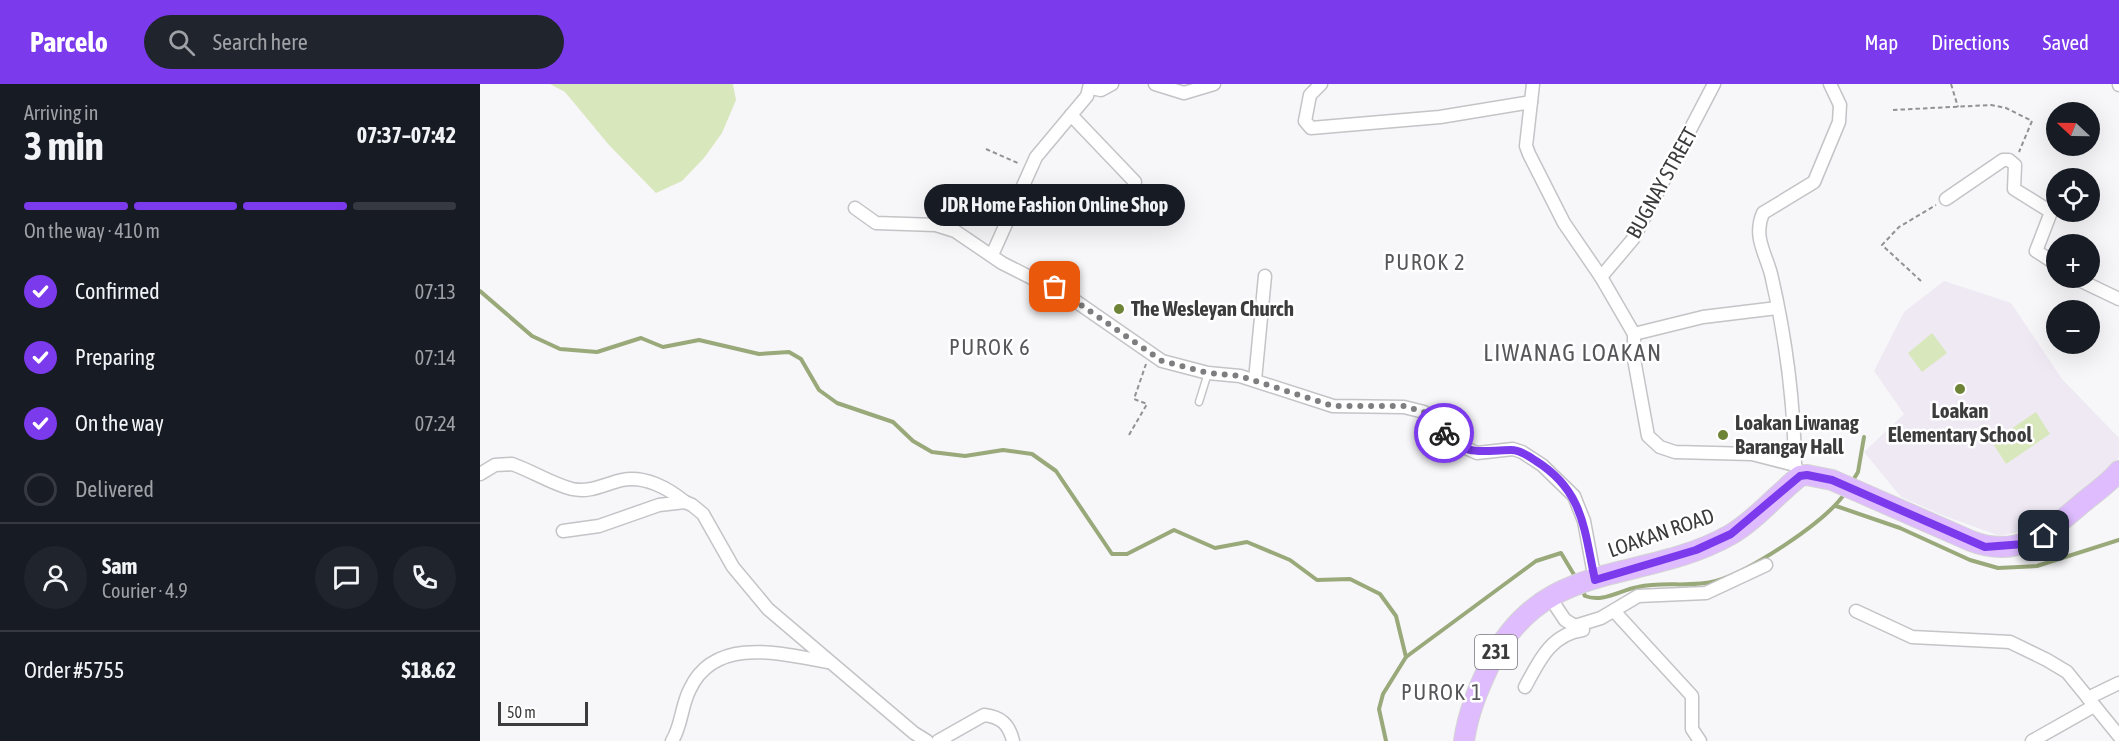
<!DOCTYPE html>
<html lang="en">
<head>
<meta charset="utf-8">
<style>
  body { margin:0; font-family:"Asap Condensed",sans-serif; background:#20242c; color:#f1f3f6; height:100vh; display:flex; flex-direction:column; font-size:22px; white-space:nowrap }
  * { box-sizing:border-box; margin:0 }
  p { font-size:20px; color:#9ea1a6 }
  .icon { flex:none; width:33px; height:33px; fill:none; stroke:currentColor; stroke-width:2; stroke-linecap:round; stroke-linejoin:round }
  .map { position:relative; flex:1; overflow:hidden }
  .side { display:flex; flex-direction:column; background:#171b24; width:480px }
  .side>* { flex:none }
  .needle { width:39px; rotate:292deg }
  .fabs { position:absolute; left:1566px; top:18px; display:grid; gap:12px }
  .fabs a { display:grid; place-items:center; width:54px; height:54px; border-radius:50%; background:#171b24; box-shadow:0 6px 24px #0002; font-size:30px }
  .scale { position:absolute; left:18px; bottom:15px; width:90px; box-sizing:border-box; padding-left:6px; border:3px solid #3d3c3d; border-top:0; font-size:16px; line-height:21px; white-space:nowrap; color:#3d3c3d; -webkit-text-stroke:4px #fff; paint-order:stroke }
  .pin { position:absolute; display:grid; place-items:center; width:51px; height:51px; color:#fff; margin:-26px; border-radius:12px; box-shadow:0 3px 9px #0006 }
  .courier { position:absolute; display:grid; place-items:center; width:60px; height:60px; margin:-30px; border:4px solid #7c3aed; border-radius:50%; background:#fff; color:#222; box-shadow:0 2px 8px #0007 }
  .bubble { position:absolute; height:42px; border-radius:21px; background:#171b24; box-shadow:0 6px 24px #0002; font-size:20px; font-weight:700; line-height:42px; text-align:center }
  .head em { font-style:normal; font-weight:700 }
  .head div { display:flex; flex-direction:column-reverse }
  .head { display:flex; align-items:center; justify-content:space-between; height:102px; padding:0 24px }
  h1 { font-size:39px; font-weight:700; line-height:45px }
  .bar { display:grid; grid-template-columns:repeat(4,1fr); gap:9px 6px; align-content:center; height:72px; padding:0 24px }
  .bar i { height:8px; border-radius:4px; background:#363941 }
  .bar .current { background:#7c3aed }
  .bar p { grid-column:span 4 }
  .line { display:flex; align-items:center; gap:15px; padding:0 24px; border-top:2px solid #363941 }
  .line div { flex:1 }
  .round { display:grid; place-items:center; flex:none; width:63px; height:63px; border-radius:32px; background:#20242c }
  ol { padding:0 24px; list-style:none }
  li { display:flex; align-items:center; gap:18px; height:66px }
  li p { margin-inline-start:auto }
  li .icon { padding:6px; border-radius:50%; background:#7c3aed; color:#fff; stroke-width:4 }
  li:last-child { color:#9ea1a6 }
  li i { width:33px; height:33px; border:3px solid #363941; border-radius:50% }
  header { display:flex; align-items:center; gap:36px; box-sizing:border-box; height:84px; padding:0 30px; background:#7c3aed; color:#fff }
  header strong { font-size:28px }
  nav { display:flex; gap:33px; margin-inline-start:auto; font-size:21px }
  .search { width:420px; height:54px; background:#20242c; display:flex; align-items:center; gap:15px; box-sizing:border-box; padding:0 21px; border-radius:33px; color:#9ea1a6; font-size:22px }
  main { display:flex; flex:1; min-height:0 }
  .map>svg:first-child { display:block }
  .built { fill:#eee9f3 }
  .green { fill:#d9e8bc }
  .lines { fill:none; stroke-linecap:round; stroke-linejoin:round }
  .stream { stroke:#99a97a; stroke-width:4 }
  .service-casing { stroke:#c4c3c6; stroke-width:9 }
  .minor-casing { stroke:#c4c3c6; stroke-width:15 }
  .primary-casing { stroke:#d4d4d4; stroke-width:22 }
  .path { stroke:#929193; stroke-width:2; stroke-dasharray:4.5 3; stroke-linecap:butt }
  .service { stroke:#fff; stroke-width:6 }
  .minor { stroke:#fff; stroke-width:12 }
  .primary { stroke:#debcfd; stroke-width:20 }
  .done { stroke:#7e7d7f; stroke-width:6; stroke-dasharray:0 10.8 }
  .route { stroke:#7c3aed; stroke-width:8 }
  .poi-dot { fill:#6d8335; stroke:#fff; stroke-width:2 }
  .labels { text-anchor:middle; stroke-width:5; stroke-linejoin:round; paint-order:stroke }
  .shield { fill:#fff; stroke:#777677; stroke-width:1.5 }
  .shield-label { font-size:20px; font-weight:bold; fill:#3d3c3d }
  .street-label { font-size:21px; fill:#3d3c3d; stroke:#fff }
  .poi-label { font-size:21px; font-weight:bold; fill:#3d3c3d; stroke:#fff; text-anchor:start }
  .neighbourhood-label { font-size:22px; letter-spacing:1.5px; fill:#575659; stroke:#fff }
  .quarter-label { font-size:24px; letter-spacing:1.5px; fill:#575659; stroke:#fff }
</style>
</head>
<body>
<header>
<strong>Parcelo</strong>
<div class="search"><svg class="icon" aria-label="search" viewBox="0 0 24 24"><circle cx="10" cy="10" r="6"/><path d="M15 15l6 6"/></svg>Search here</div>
<nav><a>Map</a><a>Directions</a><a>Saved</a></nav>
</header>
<main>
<section class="side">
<div class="head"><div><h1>3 min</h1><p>Arriving in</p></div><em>07:37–07:42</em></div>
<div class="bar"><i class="current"></i><i class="current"></i><i class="current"></i><i></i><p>On the way · 410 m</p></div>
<ol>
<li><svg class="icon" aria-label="check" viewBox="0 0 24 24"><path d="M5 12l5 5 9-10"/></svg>Confirmed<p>07:13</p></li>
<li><svg class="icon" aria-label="check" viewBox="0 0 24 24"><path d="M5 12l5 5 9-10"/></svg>Preparing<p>07:14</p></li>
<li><svg class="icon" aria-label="check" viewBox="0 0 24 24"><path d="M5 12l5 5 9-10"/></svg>On the way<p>07:24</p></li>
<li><i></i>Delivered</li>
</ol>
<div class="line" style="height:108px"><a class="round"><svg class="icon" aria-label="person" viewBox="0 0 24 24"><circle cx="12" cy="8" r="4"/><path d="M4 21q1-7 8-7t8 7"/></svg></a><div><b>Sam</b><p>Courier · 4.9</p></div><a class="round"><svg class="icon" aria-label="chat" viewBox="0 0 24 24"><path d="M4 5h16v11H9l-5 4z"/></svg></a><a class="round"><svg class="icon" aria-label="phone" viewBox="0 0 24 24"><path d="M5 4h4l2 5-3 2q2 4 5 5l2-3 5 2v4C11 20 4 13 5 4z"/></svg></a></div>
<div class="line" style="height:78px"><div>Order #5755</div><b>$18.62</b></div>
</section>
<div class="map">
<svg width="1639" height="657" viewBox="0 0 1639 657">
  <rect width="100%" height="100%" fill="#f7f6f9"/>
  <polygon class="built" points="1464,197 1531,219 1582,295 1639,354 1639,372 1628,392 1560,443 1520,452 1462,431 1421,413 1384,368 1424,330 1394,287 1424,228"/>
  <g class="green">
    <polygon points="70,0 253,0 256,16 242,49 224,74 202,97 176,109 129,61 85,8"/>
    <polygon points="1452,249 1467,269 1442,288 1428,269"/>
    <polygon points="1556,328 1570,350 1526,380 1512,358"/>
  </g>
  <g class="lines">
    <g class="stream">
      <polyline points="0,207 52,252 80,265 117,268 161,254 183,263 219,256 279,270 309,268 321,275 339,306 357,319 413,338 433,357 452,368 485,372 523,366 552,370 576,387 632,470 647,470 694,446 735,464 767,458 810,476 837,496 870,495 900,510 916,532 926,573"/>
      <polyline points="1372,398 1378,388 1384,353"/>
      <polyline points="1356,422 1420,444 1490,476 1518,484 1557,482 1639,456"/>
      <path d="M1102,506L1105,512C1123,519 1140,506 1158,503C1183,497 1211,504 1236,497C1270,487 1346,438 1365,409"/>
      <polyline points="906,657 899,625 903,610 926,573 1056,477 1081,469 1096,494"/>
    </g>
    <g class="service-casing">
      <polyline id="service" points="719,318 728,289"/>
    </g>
    <g class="minor-casing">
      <g id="minor">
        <polyline points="675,0 704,9 734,0"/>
        <polyline points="841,0 830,11 825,37 831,44 960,33 1051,18"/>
        <polyline points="1053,0 1046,62 1049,70 1084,139 1121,193 1154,250 1154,275 1168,352 1180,363 1195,368 1272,370 1315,381"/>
        <polyline points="1639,0 1639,1"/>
        <polyline points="611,4 621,6 632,0"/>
        <polyline points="591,31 655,98"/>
        <polyline points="1466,115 1523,76 1529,76 1535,81 1534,105 1571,128 1556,167 1576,180"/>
        <polyline points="375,124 396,139 456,141 475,147 522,179 591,214 682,277 728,289 760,292 853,322 924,323 944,328 953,335 974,360 988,365 997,369 1033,365 1042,368 1062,381 1094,412 1104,437 1115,496"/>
        <polyline points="512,171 556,73 607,12 610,0"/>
        <polyline points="1121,193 1153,155 1234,0"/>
        <polyline points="1595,194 1639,215"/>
        <polyline points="1154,250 1223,233 1297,224"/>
        <polyline points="775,296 785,192"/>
        <path d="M1318,388L1315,381C1314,316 1306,254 1291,190C1285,168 1273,152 1283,129L1334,98L1359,38L1360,21L1350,0"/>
        <path d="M0,390L15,381L32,380C52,387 72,400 92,405C111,409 124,400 142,396C164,391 188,404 205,418"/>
        <polyline points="83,447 119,442 179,421 205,418 212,421 223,430 253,483 288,525 434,649 447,657"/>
        <polyline points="1069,512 1085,536 1095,542 1121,534 1158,512 1226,509 1286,481"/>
        <polyline points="1134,527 1212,612 1212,645 1220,657"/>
        <polyline points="1376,527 1432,553 1530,558 1567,576 1587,588 1639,652"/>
        <path d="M1045,603C1059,577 1071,550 1103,546"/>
        <polyline points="1608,614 1639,599"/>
        <path d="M192,657C202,641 201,622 210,605C235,551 303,570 348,578"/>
        <path d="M458,657L504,631C521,633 529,640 533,657"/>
        <polyline points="1552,657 1614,622"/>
      </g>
    </g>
    <g class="primary-casing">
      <path id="primary" d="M984,657C988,629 998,605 1010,580C1064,472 1161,501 1250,451C1276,436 1297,410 1320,392L1327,391L1352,396L1491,457C1538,475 1566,450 1600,421C1613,410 1628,400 1639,387"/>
    </g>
    <g class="path">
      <polyline points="1471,0 1478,23"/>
      <polyline points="1413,26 1511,21 1526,24 1552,37 1539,68"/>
      <polyline points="506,65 540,80"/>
      <polyline points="1441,197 1402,161 1419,143 1456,121"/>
      <polyline points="649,351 667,320 654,315 666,280"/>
    </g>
    <use href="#service" class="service"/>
    <use href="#minor" class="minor"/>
    <use href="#primary" class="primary"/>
  </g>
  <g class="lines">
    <polyline class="done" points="575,203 682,277 728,289 760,292 853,322 924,322 944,328 964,349"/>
    <path class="route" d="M964,349C987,374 1002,366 1031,366C1040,366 1049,372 1056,377C1104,407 1104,446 1115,496L1216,466L1251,450L1320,392L1327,391L1352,396L1505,463L1544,460L1564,452"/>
  </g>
  <g class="poi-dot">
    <circle cx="639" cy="225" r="6"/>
    <circle cx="1480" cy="305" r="6"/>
    <circle cx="1243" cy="351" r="6"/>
  </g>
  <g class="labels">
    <rect class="shield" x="995" y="551" width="42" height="34" rx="4.5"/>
    <g class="shield-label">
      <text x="1016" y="575">231</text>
    </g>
    <g class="street-label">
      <text transform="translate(1182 99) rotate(-61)" y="7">BUGNAY STREET</text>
      <text transform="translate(1181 449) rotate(-19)" y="7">LOAKAN ROAD</text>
    </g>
    <g class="poi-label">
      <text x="651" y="232">The Wesleyan Church</text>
      <text x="1480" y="334" text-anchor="middle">Loakan<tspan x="1480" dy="24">Elementary School</tspan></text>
      <text x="1255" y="346">Loakan Liwanag<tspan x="1255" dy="24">Barangay Hall</tspan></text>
    </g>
    <g class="neighbourhood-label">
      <text x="945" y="186">PUROK 2</text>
      <text x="510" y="271">PUROK 6</text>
      <text x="962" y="616">PUROK 1</text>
    </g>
    <g class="quarter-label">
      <text x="1093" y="277">LIWANAG LOAKAN</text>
    </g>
  </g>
</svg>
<div class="fabs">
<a><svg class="needle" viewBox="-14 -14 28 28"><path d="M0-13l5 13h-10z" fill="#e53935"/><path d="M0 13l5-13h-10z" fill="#9ea1a6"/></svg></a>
<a><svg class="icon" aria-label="locate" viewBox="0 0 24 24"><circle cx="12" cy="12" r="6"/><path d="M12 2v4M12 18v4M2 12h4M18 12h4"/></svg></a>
<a>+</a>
<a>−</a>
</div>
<div class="scale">50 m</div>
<div class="pin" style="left:575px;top:203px;background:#ea580c"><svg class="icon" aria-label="bag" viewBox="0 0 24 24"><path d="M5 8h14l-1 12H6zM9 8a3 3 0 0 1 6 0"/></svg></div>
<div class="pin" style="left:1564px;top:452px;background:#1f2937"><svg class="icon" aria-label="home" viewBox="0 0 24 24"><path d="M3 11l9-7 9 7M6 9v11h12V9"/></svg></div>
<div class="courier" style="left:964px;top:349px"><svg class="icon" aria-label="bike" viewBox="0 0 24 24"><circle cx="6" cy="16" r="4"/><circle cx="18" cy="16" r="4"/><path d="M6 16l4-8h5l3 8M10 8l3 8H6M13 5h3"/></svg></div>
<div class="bubble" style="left:444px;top:100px;width:261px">JDR Home Fashion Online Shop</div>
</div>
</main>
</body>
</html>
